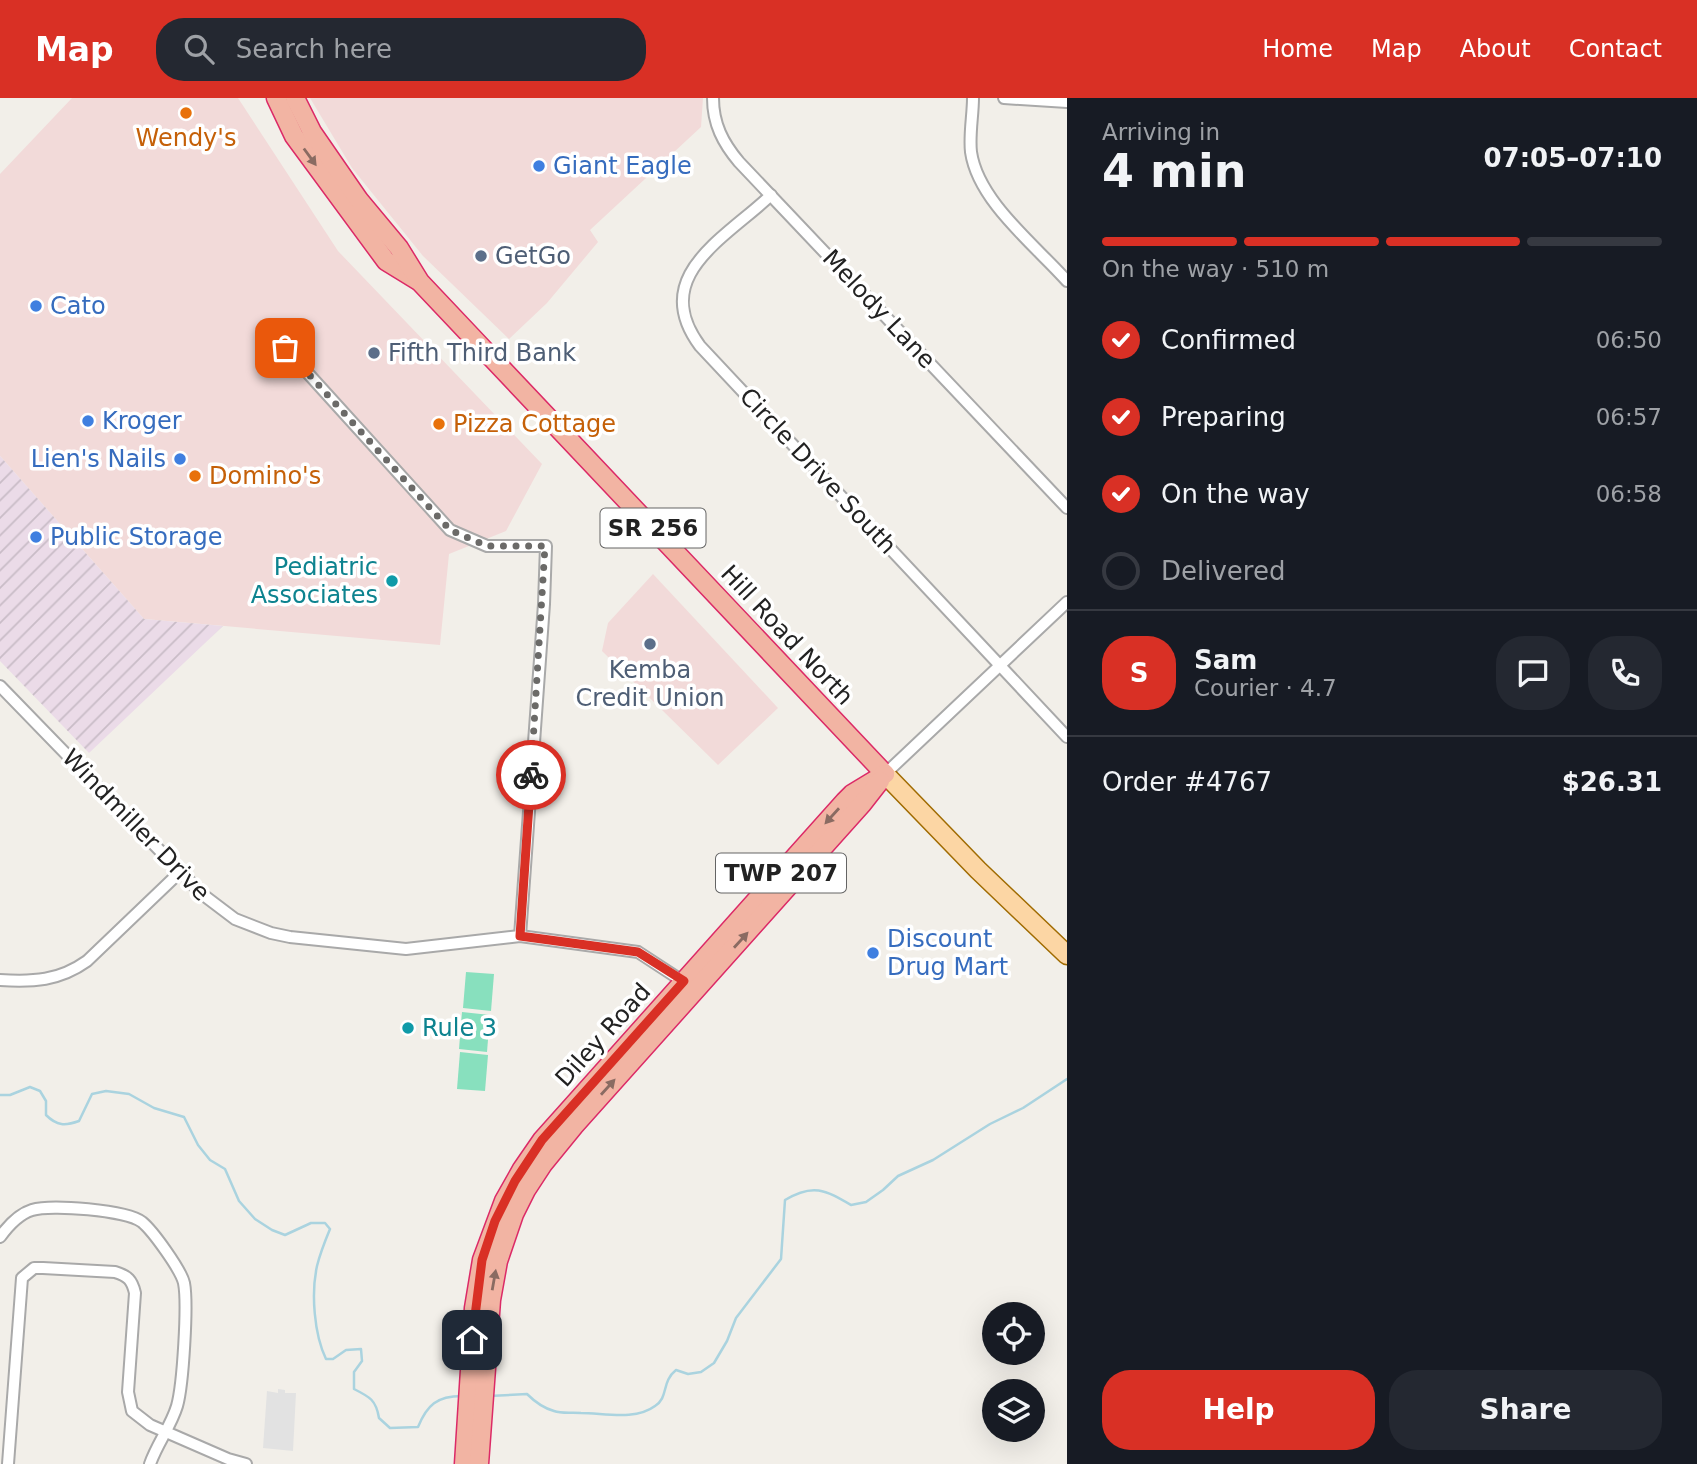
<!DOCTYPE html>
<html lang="en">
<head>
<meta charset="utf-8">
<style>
  body { margin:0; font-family:"DejaVu Sans",sans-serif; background:#242831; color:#f1f3f6; height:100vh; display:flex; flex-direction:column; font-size:26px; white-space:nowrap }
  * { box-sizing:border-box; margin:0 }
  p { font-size:23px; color:#9ea1a6 }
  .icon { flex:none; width:38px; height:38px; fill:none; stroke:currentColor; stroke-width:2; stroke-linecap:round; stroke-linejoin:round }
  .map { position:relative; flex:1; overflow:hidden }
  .panel { display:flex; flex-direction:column; background:#171b24; width:630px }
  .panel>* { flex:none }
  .tools { position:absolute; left:982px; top:1204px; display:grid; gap:14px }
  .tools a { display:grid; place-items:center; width:63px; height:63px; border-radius:50%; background:#171b24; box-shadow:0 7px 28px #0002; font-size:35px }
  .pin { position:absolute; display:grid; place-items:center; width:60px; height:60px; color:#fff; margin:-30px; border-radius:14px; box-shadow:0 4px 10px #0006 }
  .courier { position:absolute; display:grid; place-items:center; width:70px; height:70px; margin:-35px; border:5px solid #d93025; border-radius:50%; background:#fff; color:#222; box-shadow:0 2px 9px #0007 }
  .head em { font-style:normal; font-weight:700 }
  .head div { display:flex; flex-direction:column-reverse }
  .head { display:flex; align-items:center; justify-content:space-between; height:119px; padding:0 35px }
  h1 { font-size:46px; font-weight:700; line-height:52px }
  .bar { display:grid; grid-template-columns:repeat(4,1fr); gap:10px 7px; align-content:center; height:84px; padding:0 35px }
  .bar i { height:9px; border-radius:5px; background:#363941 }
  .bar .current { background:#d93025 }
  .bar p { grid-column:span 4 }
  .line { display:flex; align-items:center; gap:18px; padding:0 35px; border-top:2px solid #363941 }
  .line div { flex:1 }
  .round { display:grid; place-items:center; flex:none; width:74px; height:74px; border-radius:28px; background:#242831 }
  ol { padding:0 35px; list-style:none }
  li { display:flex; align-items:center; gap:21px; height:77px }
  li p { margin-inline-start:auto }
  li .icon { padding:7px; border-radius:50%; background:#d93025; color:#fff; stroke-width:4 }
  li:last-child { color:#9ea1a6 }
  li i { width:38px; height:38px; border:4px solid #363941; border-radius:50% }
  .primary-button { display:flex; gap:14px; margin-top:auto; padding:14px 35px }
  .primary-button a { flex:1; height:80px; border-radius:28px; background:#d93025; color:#fff; font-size:28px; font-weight:700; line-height:80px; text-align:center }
  .primary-button a+a { background:#242831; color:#f1f3f6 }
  header { display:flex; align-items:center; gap:42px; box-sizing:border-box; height:98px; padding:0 35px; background:#d93025; color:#fff }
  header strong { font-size:33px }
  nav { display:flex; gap:38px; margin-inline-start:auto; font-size:24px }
  .search { width:490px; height:63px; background:#242831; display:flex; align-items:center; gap:18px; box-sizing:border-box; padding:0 24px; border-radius:28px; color:#9ea1a6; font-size:26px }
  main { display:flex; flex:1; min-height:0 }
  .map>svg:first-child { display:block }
  .commercial { fill:#f2dad9 }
  .industrial { fill:url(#industrial-furrows) }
  .pitch { fill:#88e0be }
  .parking { fill:#e2e2e2 }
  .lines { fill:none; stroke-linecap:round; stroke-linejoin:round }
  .stream { stroke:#aad3df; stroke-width:2.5 }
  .minor-casing { stroke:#a9a9a9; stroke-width:14 }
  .primary-casing { stroke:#a06b00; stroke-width:21 }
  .trunk-casing { stroke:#dc2a67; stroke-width:21 }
  .minor { stroke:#fff; stroke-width:10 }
  .primary { stroke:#fcd6a4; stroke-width:18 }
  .trunk { stroke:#f2b4a3; stroke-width:18 }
  .oneway { fill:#8a6b62 }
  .done { stroke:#6b6a68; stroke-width:7; stroke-dasharray:0 12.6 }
  .route { stroke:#d93025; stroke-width:9 }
  .food-dot { fill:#e8710a; stroke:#fff; stroke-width:2.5 }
  .shop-dot { fill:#3f7fe0; stroke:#fff; stroke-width:2.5 }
  .service-dot { fill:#5c6f8a; stroke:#fff; stroke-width:2.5 }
  .culture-dot { fill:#0f9aa8; stroke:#fff; stroke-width:2.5 }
  .labels { text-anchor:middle; stroke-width:7; stroke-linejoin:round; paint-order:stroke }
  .shield { fill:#fff; stroke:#646464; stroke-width:2 }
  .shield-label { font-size:23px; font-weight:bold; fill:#222 }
  .food-label { font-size:24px; fill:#c56008; stroke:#fff; text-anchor:start }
  .shop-label { font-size:24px; fill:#366cbe; stroke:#fff; text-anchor:start }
  .service-label { font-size:24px; fill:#4e5e75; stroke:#fff; text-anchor:start }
  .street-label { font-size:24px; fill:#222; stroke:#fff }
  .culture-label { font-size:24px; fill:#0d838f; stroke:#fff; text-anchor:end }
</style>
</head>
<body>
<header>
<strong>Map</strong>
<div class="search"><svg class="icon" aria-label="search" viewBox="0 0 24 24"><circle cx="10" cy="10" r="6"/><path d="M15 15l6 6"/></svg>Search here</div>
<nav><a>Home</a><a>Map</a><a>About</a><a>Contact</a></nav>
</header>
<main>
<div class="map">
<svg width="1067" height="1366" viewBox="0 0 1067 1366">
  <defs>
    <pattern id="industrial-furrows" width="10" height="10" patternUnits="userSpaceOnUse" patternTransform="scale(1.75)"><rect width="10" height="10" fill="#ebdbe8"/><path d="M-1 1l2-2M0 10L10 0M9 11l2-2" fill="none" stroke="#c9bcc7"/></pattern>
  </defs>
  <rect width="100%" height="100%" fill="#f2efe9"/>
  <g class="commercial">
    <polygon points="72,0 238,0 338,153 542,366 506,433 449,456 440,547 144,521 0,358 0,76"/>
    <polygon points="310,0 703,0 701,29 590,132 598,144 547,205 509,241 423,158 352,70"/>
    <polygon points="653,476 778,610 718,667 602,553 608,525"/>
  </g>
  <polygon class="industrial" points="0,358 144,521 223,528 89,655 0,563"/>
  <g class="pitch">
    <polygon points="466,874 494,876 491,913 463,910"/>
    <polygon points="462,914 490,917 487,954 459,951"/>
    <polygon points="460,954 488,957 485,993 457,991"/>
  </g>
  <polygon class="parking" points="278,1291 285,1292 285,1295 296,1295 293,1353 263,1350 267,1293 278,1295"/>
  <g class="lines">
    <g class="stream">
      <path d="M0,997H10L30,989L40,993L46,1003V1017C57,1028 65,1028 79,1023L92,996L106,993L129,996L154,1010L184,1019L198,1047L210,1062L225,1071L239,1103L255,1121L272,1132L285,1137L311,1125H325L330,1131C325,1143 320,1156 317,1168C311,1195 314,1236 326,1261H333L346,1252L361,1251L362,1263L354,1274V1291C370,1299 376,1302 379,1320L390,1330L418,1329C427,1307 437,1298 462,1298"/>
      <path d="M489,1298L527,1296C535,1304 543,1310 554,1313C562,1316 572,1314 581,1315C604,1315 635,1323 655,1308C669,1299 661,1284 676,1272L688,1276L701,1274L714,1265L727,1243L736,1220L781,1161L785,1102C813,1085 825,1092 851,1107L866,1104L883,1092L898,1078L933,1062L990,1026L1023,1010L1067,981"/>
    </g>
    <g class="minor-casing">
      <g id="minor">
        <path d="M713,0C713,26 723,45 739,64L1067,410"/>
        <path d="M973,0C973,17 969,37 971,54C978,103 1035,147 1067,183"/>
        <polyline points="1004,0 1067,4"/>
        <path d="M771,97C726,140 648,178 700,248L1067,639"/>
        <polyline points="285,250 450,432 487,448 546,448 544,506 520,838"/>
        <polyline points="0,588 202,796 235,821 271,835 290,839 406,851 520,838 638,854 687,886"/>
        <polyline points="885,676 1067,504"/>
        <path d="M0,882C33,884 59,883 87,863L180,774"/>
        <path d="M0,1139C8,1128 19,1116 32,1112C51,1106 126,1112 142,1124C153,1133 181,1172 184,1185C188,1206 183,1287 177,1308C171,1328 157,1346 150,1366"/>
        <path d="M8,1366L22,1180L34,1170H43L115,1174C128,1178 132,1182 135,1195L128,1294L132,1313L150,1327L228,1361L246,1366"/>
      </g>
    </g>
    <g class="primary-casing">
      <polyline id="primary" points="885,676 978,772 1067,857"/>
    </g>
    <g class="trunk-casing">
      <g id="trunk">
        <polyline points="276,0 294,38 386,163 417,182"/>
        <polyline points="295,0 312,34 359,102 399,150 420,184 885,676"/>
        <polyline points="464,1366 474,1210 482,1162 504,1103 522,1071 542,1042 845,703 852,696 885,676"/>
        <polyline points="479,1366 491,1202 498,1163 514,1116 526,1092 543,1066 574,1028 862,706 880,683"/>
      </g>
    </g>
    <use href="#minor" class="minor"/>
    <use href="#primary" class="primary"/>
    <use href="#trunk" class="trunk"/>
  </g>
  <defs><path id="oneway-solid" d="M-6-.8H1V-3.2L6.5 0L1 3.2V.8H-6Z" transform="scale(1.75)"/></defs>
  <g class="oneway">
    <use href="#oneway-solid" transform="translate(310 59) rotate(54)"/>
    <use href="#oneway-solid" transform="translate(832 718) rotate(132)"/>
    <use href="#oneway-solid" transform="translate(741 842) rotate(-48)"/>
    <use href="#oneway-solid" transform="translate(608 989) rotate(-48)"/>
    <use href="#oneway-solid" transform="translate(494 1182) rotate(-80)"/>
  </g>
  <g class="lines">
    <polyline class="done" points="285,250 450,432 487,448 545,448 531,677"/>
    <polyline class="route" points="472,1242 482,1162 495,1123 515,1083 542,1042 684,883 638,854 520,838 531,677"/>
  </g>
  <g class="food-dot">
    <circle cx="186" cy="15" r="7"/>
    <circle cx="439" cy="326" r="7"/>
    <circle cx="195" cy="378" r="7"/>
  </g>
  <g class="shop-dot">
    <circle cx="539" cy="68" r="7"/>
    <circle cx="36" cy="208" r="7"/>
    <circle cx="88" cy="323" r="7"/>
    <circle cx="180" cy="361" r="7"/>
    <circle cx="36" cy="439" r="7"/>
    <circle cx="873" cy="855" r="7"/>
  </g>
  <g class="service-dot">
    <circle cx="481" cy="158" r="7"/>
    <circle cx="374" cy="255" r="7"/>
    <circle cx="650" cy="546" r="7"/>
  </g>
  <g class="culture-dot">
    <circle cx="392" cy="483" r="7"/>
    <circle cx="408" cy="930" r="7"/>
  </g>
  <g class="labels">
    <g class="shield">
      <rect x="600.5" y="410.5" width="105" height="39" rx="5"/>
      <rect x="716" y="755.5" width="130" height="39" rx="5"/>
    </g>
    <g class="shield-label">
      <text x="653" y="438">SR 256</text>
      <text x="781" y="783">TWP 207</text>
    </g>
    <g class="food-label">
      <text x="186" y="48" text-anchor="middle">Wendy's</text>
      <text x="453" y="334">Pizza Cottage</text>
      <text x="209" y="386">Domino's</text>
    </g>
    <g class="shop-label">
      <text x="553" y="76">Giant Eagle</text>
      <text x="50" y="216">Cato</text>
      <text x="102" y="331">Kroger</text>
      <text x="166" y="369" text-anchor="end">Lien's Nails</text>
      <text x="50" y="447">Public Storage</text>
      <text x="887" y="849">Discount<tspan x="887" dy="28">Drug Mart</tspan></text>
    </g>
    <g class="service-label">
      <text x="495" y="166">GetGo</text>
      <text x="388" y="263">Fifth Third Bank</text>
      <text x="650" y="580" text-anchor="middle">Kemba<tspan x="650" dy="28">Credit Union</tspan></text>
    </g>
    <g class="street-label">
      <text transform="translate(879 211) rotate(47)" y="8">Melody Lane</text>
      <text transform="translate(818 373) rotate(47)" y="8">Circle Drive South</text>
      <text transform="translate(787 537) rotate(47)" y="8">Hill Road North</text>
      <text transform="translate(136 727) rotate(46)" y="8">Windmiller Drive</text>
      <text transform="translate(603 937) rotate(-48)" y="8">Diley Road</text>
    </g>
    <g class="culture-label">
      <text x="378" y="477">Pediatric<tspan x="378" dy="28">Associates</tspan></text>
      <text x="422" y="938" text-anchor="start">Rule 3</text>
    </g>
  </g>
</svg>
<div class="tools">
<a><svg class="icon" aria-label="locate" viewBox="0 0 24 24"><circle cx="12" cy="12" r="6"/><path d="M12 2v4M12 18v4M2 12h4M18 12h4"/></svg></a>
<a><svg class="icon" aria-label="layers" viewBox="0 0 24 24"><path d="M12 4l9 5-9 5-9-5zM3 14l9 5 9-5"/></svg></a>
</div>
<div class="pin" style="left:285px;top:250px;background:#ea580c"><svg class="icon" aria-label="bag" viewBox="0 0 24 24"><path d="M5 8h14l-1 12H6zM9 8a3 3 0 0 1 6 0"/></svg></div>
<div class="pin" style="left:472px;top:1242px;background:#1f2937"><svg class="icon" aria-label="home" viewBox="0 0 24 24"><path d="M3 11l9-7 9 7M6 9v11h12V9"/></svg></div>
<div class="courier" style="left:531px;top:677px"><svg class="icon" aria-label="bike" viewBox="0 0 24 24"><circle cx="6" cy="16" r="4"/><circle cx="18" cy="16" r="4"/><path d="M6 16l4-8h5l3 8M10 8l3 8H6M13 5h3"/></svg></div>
</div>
<section class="panel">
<div class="head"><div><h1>4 min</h1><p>Arriving in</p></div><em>07:05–07:10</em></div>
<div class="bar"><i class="current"></i><i class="current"></i><i class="current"></i><i></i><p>On the way · 510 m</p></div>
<ol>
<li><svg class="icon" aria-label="check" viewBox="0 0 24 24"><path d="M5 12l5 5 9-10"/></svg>Confirmed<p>06:50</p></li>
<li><svg class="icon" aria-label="check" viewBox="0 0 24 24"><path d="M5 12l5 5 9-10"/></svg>Preparing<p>06:57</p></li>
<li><svg class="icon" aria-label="check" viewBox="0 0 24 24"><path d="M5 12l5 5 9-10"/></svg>On the way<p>06:58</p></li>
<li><i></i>Delivered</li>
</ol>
<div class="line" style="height:126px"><b class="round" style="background:#d93025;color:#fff">S</b><div><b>Sam</b><p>Courier · 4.7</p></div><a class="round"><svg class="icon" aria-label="chat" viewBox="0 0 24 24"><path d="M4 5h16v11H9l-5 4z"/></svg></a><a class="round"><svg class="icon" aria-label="phone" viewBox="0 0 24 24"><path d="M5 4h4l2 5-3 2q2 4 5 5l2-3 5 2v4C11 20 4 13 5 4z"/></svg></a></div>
<div class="line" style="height:91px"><div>Order #4767</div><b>$26.31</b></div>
<div class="primary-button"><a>Help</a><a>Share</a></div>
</section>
</main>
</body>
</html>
